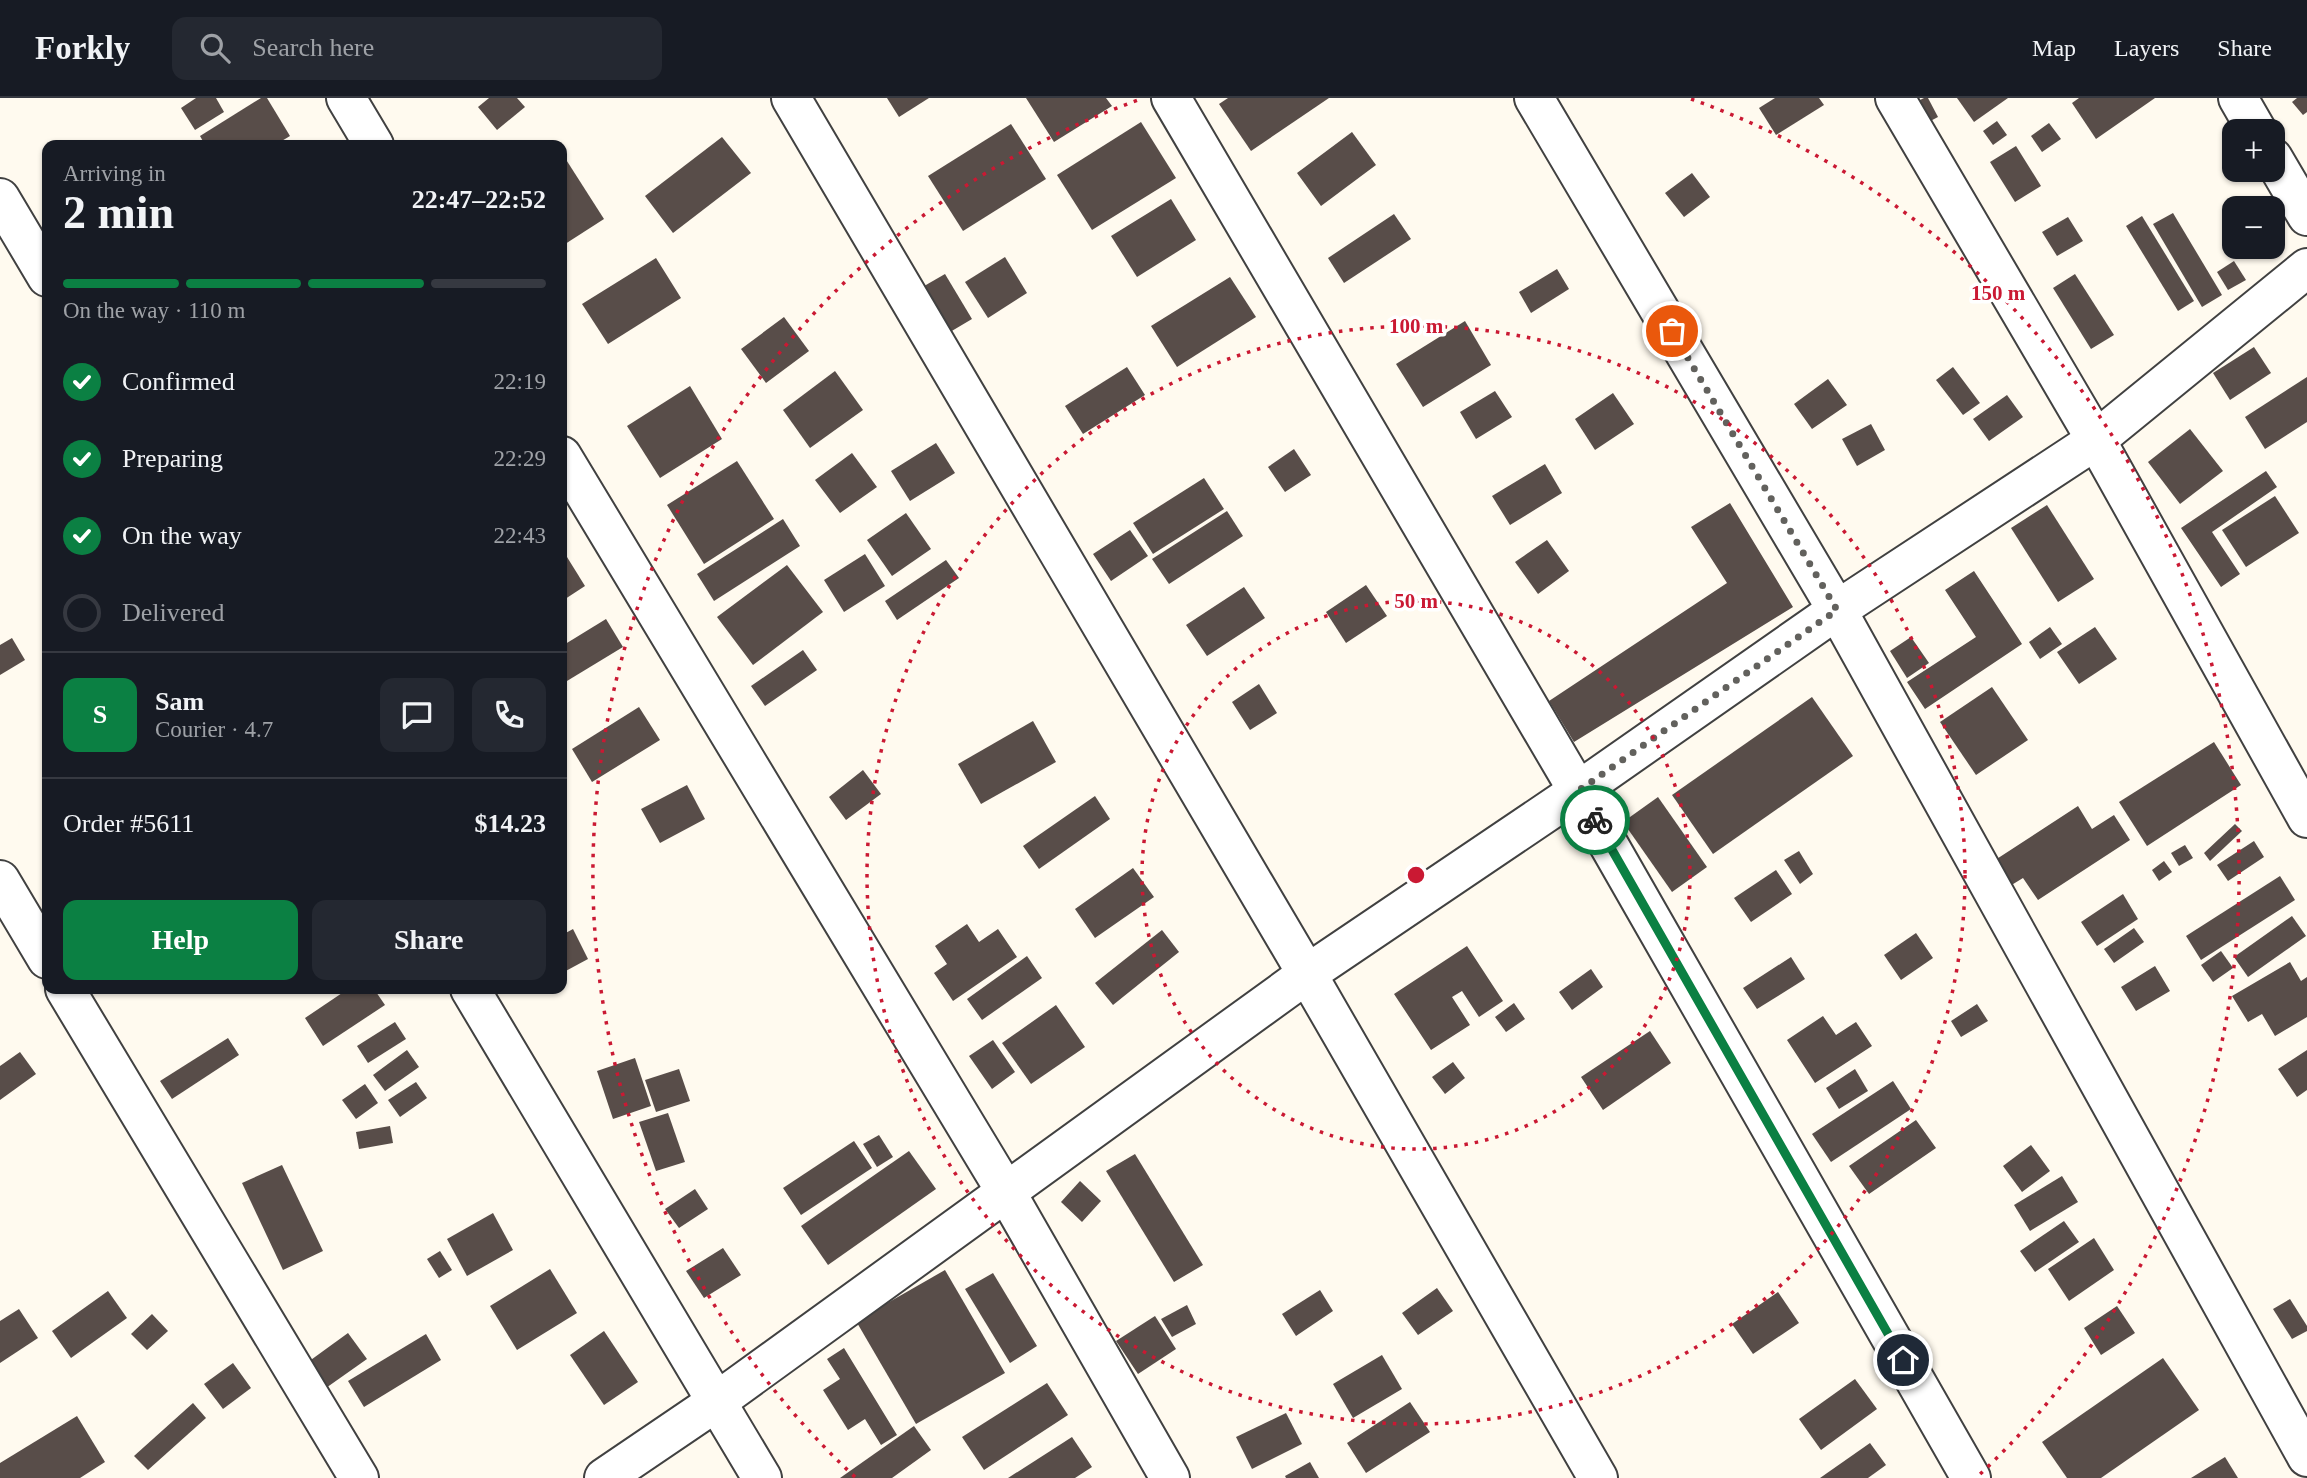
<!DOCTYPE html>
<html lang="en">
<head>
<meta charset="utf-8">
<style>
  body { margin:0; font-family:"Times New Roman",serif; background:#242831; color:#f1f3f6; height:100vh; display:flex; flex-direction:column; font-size:26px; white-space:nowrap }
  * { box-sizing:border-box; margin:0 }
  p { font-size:23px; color:#9ea1a6 }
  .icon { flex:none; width:38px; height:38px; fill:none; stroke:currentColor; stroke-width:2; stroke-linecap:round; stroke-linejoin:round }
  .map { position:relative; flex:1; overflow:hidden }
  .details { position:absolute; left:42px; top:42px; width:525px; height:854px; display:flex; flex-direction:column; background:#171b24; border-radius:14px; box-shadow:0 2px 5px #0004 }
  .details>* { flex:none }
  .tools { position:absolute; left:2222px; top:21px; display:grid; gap:14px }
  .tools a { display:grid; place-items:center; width:63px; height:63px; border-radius:14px; background:#171b24; box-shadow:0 2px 5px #0004; font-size:35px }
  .pin { position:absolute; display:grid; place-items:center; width:60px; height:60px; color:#fff; margin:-30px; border:4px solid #fff; border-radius:50%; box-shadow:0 2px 7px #0007 }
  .courier { position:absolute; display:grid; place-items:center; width:70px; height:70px; margin:-35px; border:5px solid #0b8043; border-radius:50%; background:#fff; color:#222; box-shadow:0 2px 9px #0007 }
  .summary em { font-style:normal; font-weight:600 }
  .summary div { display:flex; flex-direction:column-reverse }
  .summary { display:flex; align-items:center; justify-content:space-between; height:119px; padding:0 21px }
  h1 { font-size:46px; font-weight:600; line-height:52px }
  .bar { display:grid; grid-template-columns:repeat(4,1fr); gap:10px 7px; align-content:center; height:84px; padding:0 21px }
  .bar i { height:9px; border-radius:5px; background:#363941 }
  .bar .active { background:#0b8043 }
  .bar p { grid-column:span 4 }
  .line { display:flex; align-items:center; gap:18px; padding:0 21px; border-top:2px solid #363941 }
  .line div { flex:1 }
  .round { display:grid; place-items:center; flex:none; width:74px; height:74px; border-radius:14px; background:#242831 }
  ol { padding:0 21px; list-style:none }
  li { display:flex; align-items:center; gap:21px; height:77px }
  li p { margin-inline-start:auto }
  li .icon { padding:7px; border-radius:50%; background:#0b8043; color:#fff; stroke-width:4 }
  li:last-child { color:#9ea1a6 }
  li i { width:38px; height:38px; border:4px solid #363941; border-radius:50% }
  .primary-button { display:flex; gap:14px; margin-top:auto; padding:14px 21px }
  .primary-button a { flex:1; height:80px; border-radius:14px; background:#0b8043; color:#fff; font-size:28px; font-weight:600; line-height:80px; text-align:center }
  .primary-button a+a { background:#242831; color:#f1f3f6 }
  header { display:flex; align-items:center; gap:42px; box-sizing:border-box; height:98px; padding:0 35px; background:#171b24; border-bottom:2px solid #363941 }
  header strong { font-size:33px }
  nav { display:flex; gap:38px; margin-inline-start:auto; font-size:24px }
  .search { width:490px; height:63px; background:#242831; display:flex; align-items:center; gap:18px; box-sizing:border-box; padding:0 24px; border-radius:14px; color:#9ea1a6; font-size:26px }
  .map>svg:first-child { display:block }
  .building { fill:#584d49 }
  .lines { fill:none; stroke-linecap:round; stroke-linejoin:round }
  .minor-casing { stroke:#414141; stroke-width:42 }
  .minor { stroke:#fff; stroke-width:38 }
  .done { stroke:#62615d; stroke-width:7; stroke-dasharray:0 12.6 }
  .route { stroke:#0b8043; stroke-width:9 }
  .ring { fill:none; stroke:#ca1933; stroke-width:3.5; stroke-dasharray:3.5 7 }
  .centre { fill:#ca1933; stroke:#fff; stroke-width:3.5 }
  .ring-label { font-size:21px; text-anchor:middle; font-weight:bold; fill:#ca1933; stroke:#fff; stroke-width:7; stroke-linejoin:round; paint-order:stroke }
</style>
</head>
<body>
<header>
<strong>Forkly</strong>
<div class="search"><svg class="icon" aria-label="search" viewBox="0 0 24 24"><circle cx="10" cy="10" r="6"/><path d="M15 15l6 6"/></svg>Search here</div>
<nav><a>Map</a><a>Layers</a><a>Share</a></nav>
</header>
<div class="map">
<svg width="2307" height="1380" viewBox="0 0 2307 1380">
  <rect width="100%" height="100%" fill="#fffaef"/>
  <g class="building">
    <polygon points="196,0 216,0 224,14 195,32 181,10"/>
    <polygon points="261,0 267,0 290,38 275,47 205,47 200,38"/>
    <polygon points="489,0 517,0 525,9 497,32 478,9"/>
    <polygon points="887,0 929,0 899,19"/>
    <polygon points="1026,0 1106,0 1112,8 1054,44"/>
    <polygon points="1228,0 1329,0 1251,53 1219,6"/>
    <polygon points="1775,0 1819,0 1824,7 1776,37 1759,10"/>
    <polygon points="1924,0 1928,0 1938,19 1917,30 1906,9"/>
    <polygon points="1957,0 2008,0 1974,24"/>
    <polygon points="2079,0 2155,0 2096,41 2072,5"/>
    <polygon points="2297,0 2307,0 2307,14 2303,17 2292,4"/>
    <polygon points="1997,23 2007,37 1993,47 1983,33"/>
    <polygon points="1141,24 1176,80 1092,132 1057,77"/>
    <polygon points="2049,25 2061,41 2042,54 2031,38"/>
    <polygon points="1011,26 1046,81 963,133 928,78"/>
    <polygon points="1352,34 1376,67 1321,108 1297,75"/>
    <polygon points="722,39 751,75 673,135 645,98"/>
    <polygon points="2016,48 2041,88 2015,104 1990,64"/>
    <polygon points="565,60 604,121 562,148 562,62"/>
    <polygon points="1692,75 1710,99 1684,119 1665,95"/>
    <polygon points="1171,101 1196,142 1137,179 1111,138"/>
    <polygon points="2173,115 2222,197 2202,209 2153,126"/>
    <polygon points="1394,116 1411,141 1344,185 1328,160"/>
    <polygon points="2142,118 2194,203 2178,213 2126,128"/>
    <polygon points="2068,119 2083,143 2057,158 2042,134"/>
    <polygon points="1005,159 1027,195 988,220 965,184"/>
    <polygon points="656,160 681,200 608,246 582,206"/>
    <polygon points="2234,163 2246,182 2228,192 2217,174"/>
    <polygon points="1557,171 1569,191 1531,215 1519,194"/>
    <polygon points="945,176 972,221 945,237 919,191"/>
    <polygon points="2075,176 2114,237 2091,251 2053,190"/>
    <polygon points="1230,179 1256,219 1177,269 1151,228"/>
    <polygon points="784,219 809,253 766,285 741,251"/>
    <polygon points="1465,223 1491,267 1423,309 1396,266"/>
    <polygon points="2254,249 2271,275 2230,302 2213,275"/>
    <polygon points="1127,269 1145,297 1083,336 1065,308"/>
    <polygon points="1953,269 1980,305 1963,317 1936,282"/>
    <polygon points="835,273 863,312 810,350 783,312"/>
    <polygon points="2307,279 2307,324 2265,351 2245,319"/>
    <polygon points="1828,281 1847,307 1812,331 1794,306"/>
    <polygon points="690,288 722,341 660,380 627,328"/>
    <polygon points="1495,293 1512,319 1476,341 1460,314"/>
    <polygon points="1613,295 1634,326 1595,352 1575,321"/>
    <polygon points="2007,297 2023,319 1989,343 1973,321"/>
    <polygon points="1871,326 1885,352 1857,368 1842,341"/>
    <polygon points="2190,331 2223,373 2180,406 2148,364"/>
    <polygon points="936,345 955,375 910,403 891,373"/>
    <polygon points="1294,351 1311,377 1285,394 1268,369"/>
    <polygon points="852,355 877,389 840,415 815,382"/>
    <polygon points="737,363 774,421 704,466 667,407"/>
    <polygon points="1545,366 1562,395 1510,427 1492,398"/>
    <polygon points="2266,373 2277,389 2212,434 2240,476 2221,489 2181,430"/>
    <polygon points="1204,380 1224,411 1153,456 1133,425"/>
    <polygon points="2275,398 2299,435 2246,469 2222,432"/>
    <polygon points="1730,405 1793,509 1574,644 1549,603 1727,485 1691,429"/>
    <polygon points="2047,407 2094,481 2058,504 2011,430"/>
    <polygon points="1227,413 1243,438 1169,486 1152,461"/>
    <polygon points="906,415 931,451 892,478 867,442"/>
    <polygon points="783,421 800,448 714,503 697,476"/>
    <polygon points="1130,432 1148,458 1111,483 1093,456"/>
    <polygon points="1547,442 1569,473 1538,496 1515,464"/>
    <polygon points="562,451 585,488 562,503"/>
    <polygon points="865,456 885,488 844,514 824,482"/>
    <polygon points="946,462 959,480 897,522 885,503"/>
    <polygon points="787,467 823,514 753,567 717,519"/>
    <polygon points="1974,473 2022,546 1925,611 1907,584 1976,539 1945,492"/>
    <polygon points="1366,487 1387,518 1346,545 1326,514"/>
    <polygon points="1244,489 1265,520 1207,558 1186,527"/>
    <polygon points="606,521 623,549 562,586 562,548"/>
    <polygon points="2050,529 2062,546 2040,561 2029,544"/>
    <polygon points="2095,529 2117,561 2079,586 2057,554"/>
    <polygon points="1911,539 1929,565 1907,580 1890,553"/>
    <polygon points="12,540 25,562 0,577 0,547"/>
    <polygon points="803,552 817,572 765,608 751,588"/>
    <polygon points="1259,586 1277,615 1250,632 1232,604"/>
    <polygon points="1992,589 2028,642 1976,677 1940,624"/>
    <polygon points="1812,599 1853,658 1713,756 1672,697"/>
    <polygon points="639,609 660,642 592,684 572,651"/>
    <polygon points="1033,623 1056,664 981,706 958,666"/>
    <polygon points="2214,644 2241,687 2147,748 2119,704"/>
    <polygon points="863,672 881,696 846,722 829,699"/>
    <polygon points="687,687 705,721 660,745 641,711"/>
    <polygon points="1095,698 1110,721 1039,771 1023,748"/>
    <polygon points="1658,699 1707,769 1672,794 1623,724"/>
    <polygon points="2078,708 2092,731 2114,717 2130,742 2038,802 2023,780 2005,791 1989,766"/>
    <polygon points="2235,726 2242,733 2210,763 2204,755"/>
    <polygon points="2254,743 2264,759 2228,783 2217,767"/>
    <polygon points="2185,747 2193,760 2179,768 2171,755"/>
    <polygon points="1799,753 1813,776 1800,786 1784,762"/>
    <polygon points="2164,763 2172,774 2159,783 2152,772"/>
    <polygon points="1133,770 1154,799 1095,840 1075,811"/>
    <polygon points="1776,772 1792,796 1751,824 1734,800"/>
    <polygon points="2280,778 2295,802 2201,862 2186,838"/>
    <polygon points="2123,796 2138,821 2097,848 2081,824"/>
    <polygon points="2292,818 2306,838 2248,879 2234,859"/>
    <polygon points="967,826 979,844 998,831 1017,859 953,903 934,875 947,866 935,848"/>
    <polygon points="2134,830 2144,844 2114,865 2104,851"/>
    <polygon points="573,831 588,861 562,875 562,837"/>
    <polygon points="1162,832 1179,854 1113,907 1095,885"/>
    <polygon points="1916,835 1933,860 1901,882 1884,857"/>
    <polygon points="1467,848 1503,903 1479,919 1462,893 1452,899 1470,927 1431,952 1394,896"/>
    <polygon points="2221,853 2233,870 2213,884 2201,867"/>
    <polygon points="1027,858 1042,880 982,922 967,901"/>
    <polygon points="1791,859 1805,881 1757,911 1743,890"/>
    <polygon points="2290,864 2301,883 2307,879 2307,919 2275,938 2262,916 2248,924 2232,898"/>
    <polygon points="2155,868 2170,893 2136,913 2121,889"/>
    <polygon points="1591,871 1603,889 1572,912 1559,894"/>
    <polygon points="348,891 374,891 385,907 323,948 305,920"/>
    <polygon points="1514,905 1525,921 1506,934 1495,919"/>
    <polygon points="1977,906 1988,923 1961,939 1951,923"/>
    <polygon points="1056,907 1085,949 1031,986 1002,945"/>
    <polygon points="1823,918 1836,937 1856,924 1872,948 1815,985 1787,942"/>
    <polygon points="395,924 406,941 368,965 357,948"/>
    <polygon points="1650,933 1671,965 1603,1012 1581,979"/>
    <polygon points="228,940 239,957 172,1001 160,983"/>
    <polygon points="993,942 1015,974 992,991 969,958"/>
    <polygon points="407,952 419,969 385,993 373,977"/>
    <polygon points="2307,952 2307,992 2297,999 2278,971"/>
    <polygon points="20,954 36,976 0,1002 0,968"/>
    <polygon points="635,960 651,1008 613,1021 597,973"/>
    <polygon points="1453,964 1465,980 1445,996 1432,979"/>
    <polygon points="679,971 690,1003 656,1014 645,982"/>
    <polygon points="1855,971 1868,993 1839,1011 1826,990"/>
    <polygon points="1893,983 1911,1011 1831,1064 1812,1036"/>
    <polygon points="416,984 427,1000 400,1019 388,1002"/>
    <polygon points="365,986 378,1005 356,1021 342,1002"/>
    <polygon points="668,1015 685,1064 656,1073 639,1024"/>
    <polygon points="1916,1022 1936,1050 1869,1096 1849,1068"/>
    <polygon points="390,1028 393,1045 359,1051 356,1034"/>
    <polygon points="879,1037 893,1059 877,1069 863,1046"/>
    <polygon points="854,1043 872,1070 801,1117 783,1090"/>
    <polygon points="2031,1047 2050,1073 2022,1094 2003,1068"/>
    <polygon points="909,1053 936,1091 828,1167 801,1128"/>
    <polygon points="1135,1056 1203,1167 1174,1184 1106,1073"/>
    <polygon points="282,1067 323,1153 283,1172 242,1085"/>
    <polygon points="2062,1078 2078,1104 2030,1133 2014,1107"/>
    <polygon points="1080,1083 1101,1103 1082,1124 1061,1104"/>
    <polygon points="695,1091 708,1111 679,1130 665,1111"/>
    <polygon points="493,1115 513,1152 467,1178 447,1141"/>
    <polygon points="2064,1123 2079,1144 2035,1174 2020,1153"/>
    <polygon points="2094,1140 2114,1172 2069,1203 2048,1171"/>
    <polygon points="723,1150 741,1177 704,1200 686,1173"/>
    <polygon points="440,1153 452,1172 439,1180 427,1161"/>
    <polygon points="550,1171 577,1215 517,1252 490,1208"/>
    <polygon points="945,1172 1005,1275 916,1326 856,1223"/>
    <polygon points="993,1175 1037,1248 1010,1265 965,1191"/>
    <polygon points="1437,1190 1453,1213 1418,1237 1402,1215"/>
    <polygon points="1320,1192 1333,1213 1296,1238 1282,1216"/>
    <polygon points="108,1193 127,1220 71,1260 52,1233"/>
    <polygon points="1778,1194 1799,1225 1753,1256 1732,1226"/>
    <polygon points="2290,1201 2307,1228 2307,1233 2292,1241 2273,1211"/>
    <polygon points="1187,1207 1196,1226 1172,1239 1161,1221"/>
    <polygon points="2117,1208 2135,1235 2101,1257 2084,1230"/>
    <polygon points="19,1211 38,1240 0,1265 0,1223"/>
    <polygon points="152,1216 168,1233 147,1252 131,1236"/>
    <polygon points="1155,1218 1176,1251 1138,1276 1116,1243"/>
    <polygon points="604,1233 638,1284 604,1307 570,1257"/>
    <polygon points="348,1235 367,1261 316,1297 297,1272"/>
    <polygon points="426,1236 441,1262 364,1309 348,1283"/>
    <polygon points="844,1250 897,1337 881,1347 865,1321 848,1332 823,1292 840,1281 827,1261"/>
    <polygon points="1382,1257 1402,1291 1353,1320 1333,1286"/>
    <polygon points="2163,1260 2199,1312 2101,1380 2067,1380 2042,1344"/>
    <polygon points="233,1265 251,1290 223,1311 204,1286"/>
    <polygon points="1855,1281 1877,1311 1821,1352 1799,1321"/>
    <polygon points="1047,1285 1068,1317 984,1372 962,1339"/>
    <polygon points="1410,1304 1430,1334 1366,1375 1347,1345"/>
    <polygon points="193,1305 206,1320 148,1372 134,1358"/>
    <polygon points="1286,1315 1302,1346 1252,1371 1236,1339"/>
    <polygon points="77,1318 105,1364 80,1380 0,1380 0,1365"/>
    <polygon points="914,1328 931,1352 892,1380 840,1380"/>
    <polygon points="1072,1339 1092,1369 1075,1380 1008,1380"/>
    <polygon points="1870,1345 1886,1367 1868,1380 1820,1380"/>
    <polygon points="2225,1359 2238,1380 2191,1380"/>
    <polygon points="1310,1364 1319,1380 1286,1380 1285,1378"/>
  </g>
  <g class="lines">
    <g class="minor-casing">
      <g id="minor">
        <polyline points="346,0 374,47"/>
        <polyline points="791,0 1307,876 1598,1380"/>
        <polyline points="1171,0 1578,693 1971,1380"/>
        <polyline points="1534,0 1837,512 2307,1359"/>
        <polyline points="1895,0 2096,342 2307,720"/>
        <polyline points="2238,0 2257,33"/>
        <polyline points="2273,60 2307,118"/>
        <polyline points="0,100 47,179"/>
        <polyline points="562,358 1006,1094 1170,1380"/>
        <polyline points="0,782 47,861"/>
        <polyline points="65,891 359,1380"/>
        <polyline points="470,891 762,1380"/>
        <polyline points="604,1380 716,1304 1307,876 1578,693 1837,512 2096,342 2307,170"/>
      </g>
    </g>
    <use href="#minor" class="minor"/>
  </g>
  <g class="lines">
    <polyline class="done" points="1595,722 1578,693 1837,512 1672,233"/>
    <polyline class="route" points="1595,722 1903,1262"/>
  </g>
  <g class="ring">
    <circle cx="1416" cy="777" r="274"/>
    <circle cx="1416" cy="777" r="549"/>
    <path d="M855 1379A823 823 0 0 1 1141 1M1691 1A823 823 0 0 1 1977 1379"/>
  </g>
  <circle cx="1416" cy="777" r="10" class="centre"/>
  <g class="ring-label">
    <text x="1998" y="202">150 m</text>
    <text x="1416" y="235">100 m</text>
    <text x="1416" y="510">50 m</text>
  </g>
</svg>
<div class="tools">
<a>+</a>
<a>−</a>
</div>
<div class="pin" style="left:1672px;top:233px;background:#ea580c"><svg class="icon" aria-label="bag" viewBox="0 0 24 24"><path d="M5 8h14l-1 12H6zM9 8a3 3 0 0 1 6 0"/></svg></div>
<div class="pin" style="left:1903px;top:1262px;background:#1f2937"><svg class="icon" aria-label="home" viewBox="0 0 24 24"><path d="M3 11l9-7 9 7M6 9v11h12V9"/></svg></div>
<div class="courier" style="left:1595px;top:722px"><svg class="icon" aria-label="bike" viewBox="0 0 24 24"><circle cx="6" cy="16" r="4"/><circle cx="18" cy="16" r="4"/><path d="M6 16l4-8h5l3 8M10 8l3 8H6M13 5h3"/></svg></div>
<section class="details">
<div class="summary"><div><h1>2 min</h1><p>Arriving in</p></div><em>22:47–22:52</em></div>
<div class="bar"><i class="active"></i><i class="active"></i><i class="active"></i><i></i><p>On the way · 110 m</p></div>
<ol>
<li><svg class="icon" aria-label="check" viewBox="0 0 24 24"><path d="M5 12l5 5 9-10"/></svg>Confirmed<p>22:19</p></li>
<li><svg class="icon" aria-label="check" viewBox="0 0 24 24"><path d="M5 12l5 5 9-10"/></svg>Preparing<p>22:29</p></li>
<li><svg class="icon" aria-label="check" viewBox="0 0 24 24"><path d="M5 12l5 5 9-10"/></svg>On the way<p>22:43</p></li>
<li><i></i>Delivered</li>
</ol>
<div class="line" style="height:126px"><b class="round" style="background:#0b8043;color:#fff">S</b><div><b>Sam</b><p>Courier · 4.7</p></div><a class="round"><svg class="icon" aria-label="chat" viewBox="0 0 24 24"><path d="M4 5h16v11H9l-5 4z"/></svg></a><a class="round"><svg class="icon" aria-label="phone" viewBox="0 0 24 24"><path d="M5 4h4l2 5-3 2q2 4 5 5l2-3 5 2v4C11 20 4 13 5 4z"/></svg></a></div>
<div class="line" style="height:91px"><div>Order #5611</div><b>$14.23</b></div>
<div class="primary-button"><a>Help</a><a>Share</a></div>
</section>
</div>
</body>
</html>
